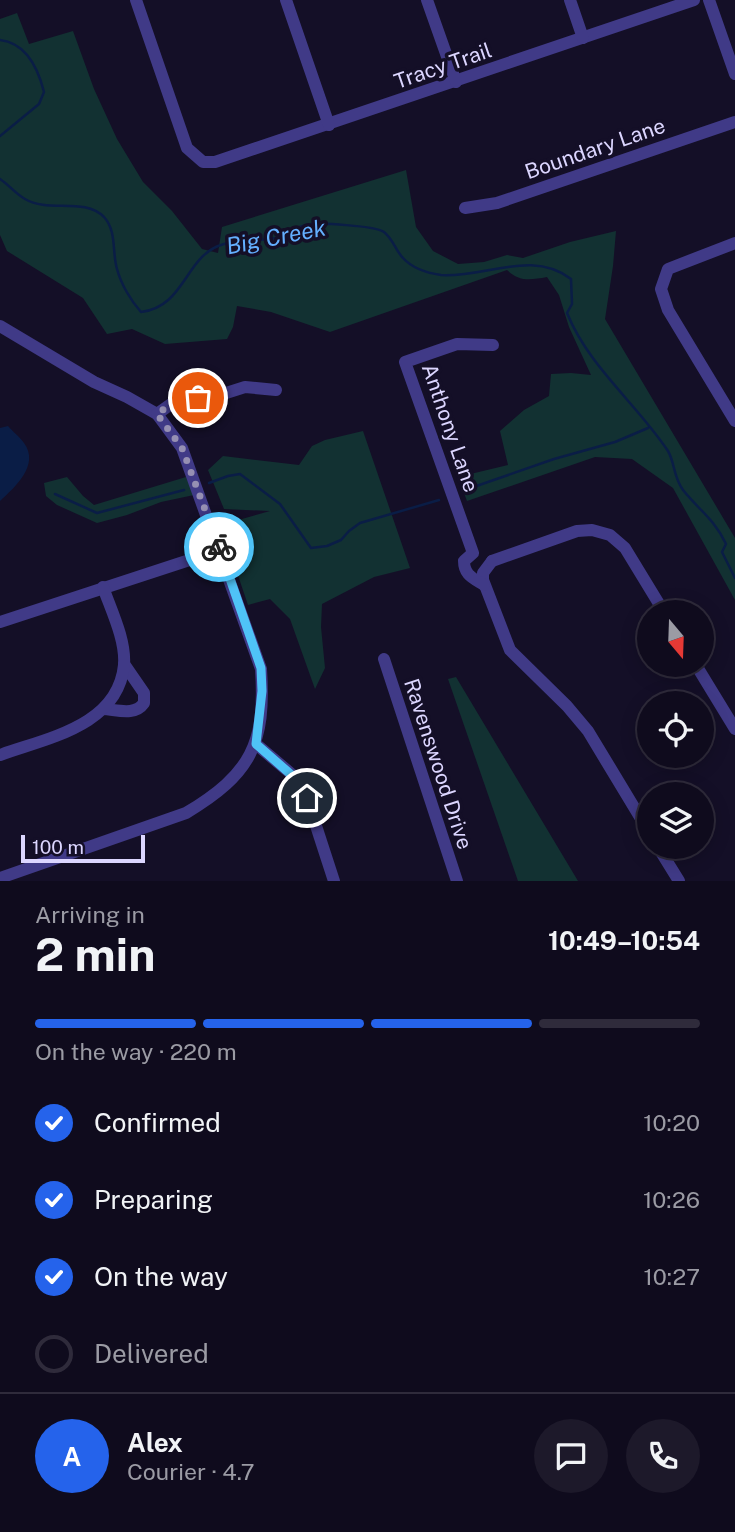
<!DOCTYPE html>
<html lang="en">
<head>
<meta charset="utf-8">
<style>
  body { margin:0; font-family:"Public Sans",sans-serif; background:#1d192a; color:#f1f3f6; height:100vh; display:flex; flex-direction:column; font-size:26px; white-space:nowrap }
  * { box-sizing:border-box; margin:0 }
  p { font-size:23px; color:#9b9ba4 }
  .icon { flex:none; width:38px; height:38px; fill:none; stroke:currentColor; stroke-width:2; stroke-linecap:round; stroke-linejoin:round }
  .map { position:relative; height:881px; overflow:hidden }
  .drawer { display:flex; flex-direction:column; background:#0f0b1d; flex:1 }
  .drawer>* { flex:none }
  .needle { width:46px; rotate:161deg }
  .buttons { position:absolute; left:637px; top:600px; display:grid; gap:14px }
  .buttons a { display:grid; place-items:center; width:77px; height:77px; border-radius:50%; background:#0f0b1d; box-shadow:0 4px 18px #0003,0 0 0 2px #2f2b3b; font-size:35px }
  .scale { position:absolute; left:21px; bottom:18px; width:124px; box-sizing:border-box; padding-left:7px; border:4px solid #dcd6ff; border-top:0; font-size:19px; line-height:24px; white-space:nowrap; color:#dcd6ff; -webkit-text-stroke:5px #140f27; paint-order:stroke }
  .pin { position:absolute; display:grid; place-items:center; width:60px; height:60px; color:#fff; margin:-30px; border:4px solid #fff; border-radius:50%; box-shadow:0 2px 7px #0007 }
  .courier { position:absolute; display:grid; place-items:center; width:70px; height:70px; margin:-35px; border:5px solid #4fc3f7; border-radius:50%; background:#fff; color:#222; box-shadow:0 2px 9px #0007 }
  .head em { font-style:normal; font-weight:700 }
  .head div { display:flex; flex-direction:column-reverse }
  .head { display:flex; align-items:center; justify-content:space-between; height:119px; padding:0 35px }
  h1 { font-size:46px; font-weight:700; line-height:52px }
  .bar { display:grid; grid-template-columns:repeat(4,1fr); gap:10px 7px; align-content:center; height:84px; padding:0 35px }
  .bar i { height:9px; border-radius:5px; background:#2f2b3b }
  .bar .on { background:#2563eb }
  .bar p { grid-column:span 4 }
  .line { display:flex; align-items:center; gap:18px; padding:0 35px; border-top:2px solid #2f2b3b }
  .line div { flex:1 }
  .round { display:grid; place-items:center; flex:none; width:74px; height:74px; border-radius:37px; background:#1d192a }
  ol { padding:0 35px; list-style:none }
  li { display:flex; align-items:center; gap:21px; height:77px }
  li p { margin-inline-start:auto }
  li .icon { padding:7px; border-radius:50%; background:#2563eb; color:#fff; stroke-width:4 }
  li:last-child { color:#9b9ba4 }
  li i { width:38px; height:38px; border:4px solid #2f2b3b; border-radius:50% }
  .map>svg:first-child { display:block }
  .green { fill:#123132 }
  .water { fill:#0a1d46 }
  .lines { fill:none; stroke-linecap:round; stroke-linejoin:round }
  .stream { stroke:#0a1d46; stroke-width:2.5 }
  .minor { stroke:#403a87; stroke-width:12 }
  .done { stroke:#9690b3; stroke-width:7; stroke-dasharray:0 12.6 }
  .route { stroke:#4fc3f7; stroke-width:9 }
  .labels { text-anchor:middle; stroke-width:7; stroke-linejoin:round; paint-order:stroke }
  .street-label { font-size:21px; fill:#dcd6ff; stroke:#140f27 }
  .water-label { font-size:23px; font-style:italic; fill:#64b0ff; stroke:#140f27 }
</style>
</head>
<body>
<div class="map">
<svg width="735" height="881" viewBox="0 0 735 881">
  <rect width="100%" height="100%" fill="#140f27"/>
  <g class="green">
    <path d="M17,13L29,44L73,31L94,89L117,139L143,182L172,211L202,249L218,253L222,227L406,170L416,227L433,251L458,264L484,262L507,255L523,258L570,242L616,231L613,266L605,319L735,538V600L673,488L632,459L595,457L467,501L458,477L508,465L500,431L524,410L549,396L551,374L571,373L591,375L569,327L559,295L547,277C530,280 520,282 507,270L330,332L271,312L237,306L233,327L227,339L165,344L132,329L107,334L83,298L7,251L0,235V19Z"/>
    <polygon points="363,431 410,568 374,577 322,604 321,627 325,668 315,689 290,619 270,599 248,605 221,525 270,511 224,509 208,470 223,456 299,465 312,446 325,440"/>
    <polygon points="67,477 83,496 94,505 186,477 194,495 161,502 127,515 97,523 57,505 46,496 44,483"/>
    <polygon points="456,677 578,881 518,881 448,679"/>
  </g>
  <path class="water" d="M8,426C13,432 20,437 24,443C40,465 15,487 0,501V428Z"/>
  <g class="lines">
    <g class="stream">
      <path d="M0,40C26,43 38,68 44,92L39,104L0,136"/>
      <path d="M0,179C9,185 16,194 25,199C49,213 84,197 104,217C117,231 112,253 117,269C121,284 131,301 141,312C186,307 185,254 224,244C241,240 259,241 276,238C286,235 295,227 306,225C318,222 376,226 384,232C393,239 396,251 403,258C413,269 427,273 441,275C485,278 532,249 571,279L572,304L567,313C589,367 636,403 668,451C675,463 673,476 683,490C699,510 715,520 726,544L722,552L735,578"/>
      <polyline points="209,483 228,476 240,474 280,504 311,548 327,546 341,540 349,531 360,523 439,500"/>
      <polyline points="462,491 554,459 615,442 648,428"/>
      <polyline points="55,494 97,513 184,490"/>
    </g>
    <g class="minor">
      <polyline points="136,0 187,148 203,162 215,162 694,0"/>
      <polyline points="286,0 329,125"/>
      <polyline points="427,0 456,82"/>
      <polyline points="570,0 583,38"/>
      <polyline points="709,0 735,74"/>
      <polyline points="465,208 497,203 735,122"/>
      <polyline points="735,243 668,269 661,289 668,310 735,421"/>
      <path d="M0,326L94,382L127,397L157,414L182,448L261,669C266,744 251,774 186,813L0,878"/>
      <polyline points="157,414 174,402 223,394 245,387 276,390"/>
      <polyline points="492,561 483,573 483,580 510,650 567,706 588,731 649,832"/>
      <polyline points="492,561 577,531 592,530 610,535 625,548 664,612"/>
      <path d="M484,585C473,578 464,575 464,561L473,553L405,362L457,344L493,345"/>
      <polyline points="0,622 220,550"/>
      <polyline points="384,659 457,881"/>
      <polyline points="696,665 735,729"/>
      <path d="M103,709C118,710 135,716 144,703V693L124,664"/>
      <polyline points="256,744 295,777 307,798 334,881"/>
      <path d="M0,755C47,738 118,726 124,665C126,640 111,610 103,587"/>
      <polyline points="658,847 679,881"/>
    </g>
  </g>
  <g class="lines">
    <polyline class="done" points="198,398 174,402 157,414 182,448 219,547"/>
    <polyline class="route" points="219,547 261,668 262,691 256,744 295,778 307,798"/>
  </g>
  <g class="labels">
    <g class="street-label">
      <text transform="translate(443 66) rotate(-19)" y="7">Tracy Trail</text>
      <text transform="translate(595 149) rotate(-19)" y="7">Boundary Lane</text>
      <text transform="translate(450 428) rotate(71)" y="7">Anthony Lane</text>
      <text transform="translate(438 764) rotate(72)" y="7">Ravenswood Drive</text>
    </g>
    <g class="water-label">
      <text transform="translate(276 237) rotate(-11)" y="8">Big Creek</text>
    </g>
  </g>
</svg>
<div class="buttons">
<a><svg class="needle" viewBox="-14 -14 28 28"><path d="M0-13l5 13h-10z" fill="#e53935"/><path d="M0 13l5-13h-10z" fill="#9b9ba4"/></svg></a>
<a><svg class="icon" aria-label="locate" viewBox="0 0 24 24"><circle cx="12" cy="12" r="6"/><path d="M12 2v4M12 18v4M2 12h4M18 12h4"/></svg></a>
<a><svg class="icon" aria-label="layers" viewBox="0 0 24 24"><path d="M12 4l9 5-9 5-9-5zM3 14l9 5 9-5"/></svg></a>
</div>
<div class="scale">100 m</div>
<div class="pin" style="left:198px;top:398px;background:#ea580c"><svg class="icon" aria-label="bag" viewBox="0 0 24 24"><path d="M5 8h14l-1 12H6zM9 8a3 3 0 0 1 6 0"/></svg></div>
<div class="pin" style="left:307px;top:798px;background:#1f2937"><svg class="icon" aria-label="home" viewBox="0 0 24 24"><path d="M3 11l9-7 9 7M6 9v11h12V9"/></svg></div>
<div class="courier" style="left:219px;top:547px"><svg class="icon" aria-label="bike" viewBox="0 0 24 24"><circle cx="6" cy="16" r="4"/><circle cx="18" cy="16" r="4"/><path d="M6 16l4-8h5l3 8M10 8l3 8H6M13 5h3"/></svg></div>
</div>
<section class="drawer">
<div class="head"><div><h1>2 min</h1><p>Arriving in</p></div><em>10:49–10:54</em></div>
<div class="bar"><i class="on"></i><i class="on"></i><i class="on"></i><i></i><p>On the way · 220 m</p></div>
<ol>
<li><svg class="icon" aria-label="check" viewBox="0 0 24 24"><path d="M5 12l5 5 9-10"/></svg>Confirmed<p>10:20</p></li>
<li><svg class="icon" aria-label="check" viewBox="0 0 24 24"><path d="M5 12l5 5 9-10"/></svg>Preparing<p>10:26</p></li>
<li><svg class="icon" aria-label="check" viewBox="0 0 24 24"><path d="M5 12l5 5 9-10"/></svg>On the way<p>10:27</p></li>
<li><i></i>Delivered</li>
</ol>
<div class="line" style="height:126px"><b class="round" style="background:#2563eb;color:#fff">A</b><div><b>Alex</b><p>Courier · 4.7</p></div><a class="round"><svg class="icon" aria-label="chat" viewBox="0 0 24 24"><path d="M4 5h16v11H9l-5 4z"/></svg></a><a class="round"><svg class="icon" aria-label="phone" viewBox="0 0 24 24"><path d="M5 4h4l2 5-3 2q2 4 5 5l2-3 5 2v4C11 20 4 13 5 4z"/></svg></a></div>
</section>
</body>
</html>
